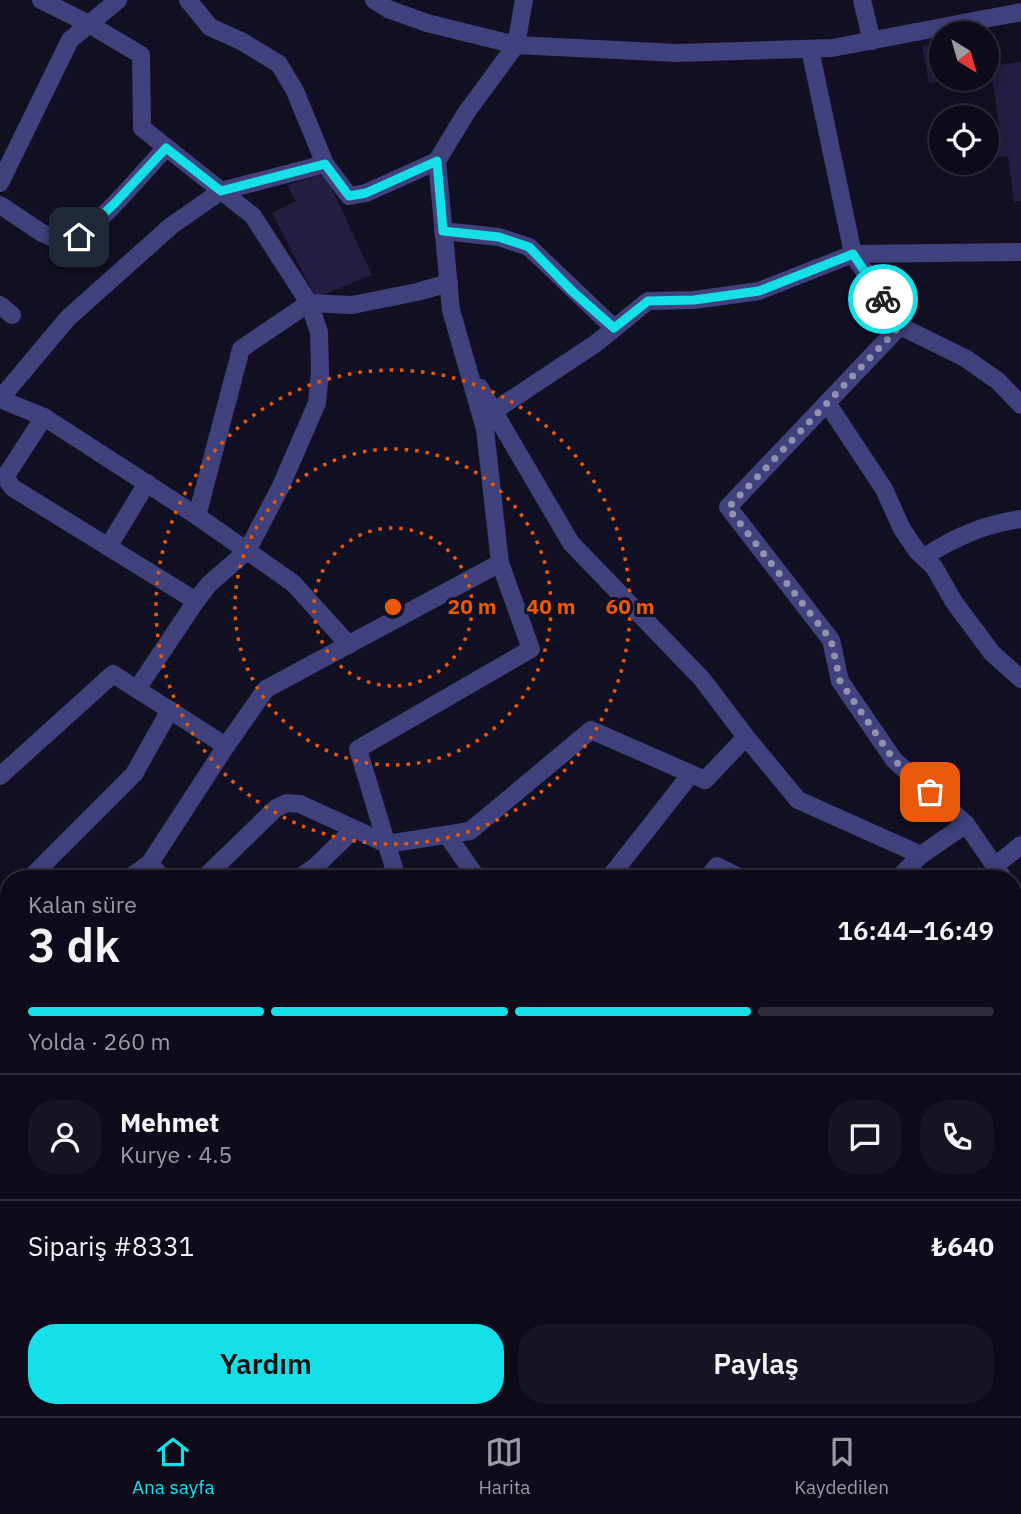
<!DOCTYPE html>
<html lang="tr">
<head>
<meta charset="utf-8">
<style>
  body { margin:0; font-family:"IBM Plex Sans",sans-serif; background:#171523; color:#f1f3f6; height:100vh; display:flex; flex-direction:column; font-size:26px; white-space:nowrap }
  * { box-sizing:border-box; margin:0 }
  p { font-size:23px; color:#9b9ba2 }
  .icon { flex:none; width:38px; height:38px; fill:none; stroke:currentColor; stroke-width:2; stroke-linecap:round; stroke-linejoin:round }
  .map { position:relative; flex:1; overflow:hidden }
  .sheet { position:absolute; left:0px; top:870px; width:1022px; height:548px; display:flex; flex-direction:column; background:#0e0c1a; border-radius:28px 28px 0 0; box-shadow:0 4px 18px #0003,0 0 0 2px #2e2c39 }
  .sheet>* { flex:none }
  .needle { width:46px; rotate:143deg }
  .tools { position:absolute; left:929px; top:21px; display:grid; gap:14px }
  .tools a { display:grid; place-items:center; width:70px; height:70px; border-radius:50%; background:#0e0c1a; box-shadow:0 4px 18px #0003,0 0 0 2px #2e2c39; font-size:35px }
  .pin { position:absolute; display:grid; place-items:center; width:60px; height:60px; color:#fff; margin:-30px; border-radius:14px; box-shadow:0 4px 10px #0006 }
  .courier { position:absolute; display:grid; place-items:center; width:70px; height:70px; margin:-35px; border:5px solid #16e0e7; border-radius:50%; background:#fff; color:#222; box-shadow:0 2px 9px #0007 }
  .overview em { font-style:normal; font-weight:600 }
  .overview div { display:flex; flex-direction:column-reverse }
  .overview { display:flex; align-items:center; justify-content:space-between; height:119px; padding:0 28px }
  h1 { font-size:46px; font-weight:600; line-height:52px }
  .bar { display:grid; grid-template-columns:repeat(4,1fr); gap:10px 7px; align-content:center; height:84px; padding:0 28px }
  .bar i { height:9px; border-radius:5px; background:#2e2c39 }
  .bar .active { background:#16e0e7 }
  .bar p { grid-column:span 4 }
  .line { display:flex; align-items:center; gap:18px; padding:0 28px; border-top:2px solid #2e2c39 }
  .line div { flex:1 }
  .round { display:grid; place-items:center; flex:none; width:74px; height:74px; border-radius:28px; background:#171523 }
  .cta { display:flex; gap:14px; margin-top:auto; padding:14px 28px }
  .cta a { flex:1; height:80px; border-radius:28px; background:#16e0e7; color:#111; font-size:28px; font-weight:600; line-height:80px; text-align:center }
  .cta a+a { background:#171523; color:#f1f3f6 }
  .dock { display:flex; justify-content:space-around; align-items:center; height:98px; border-top:2px solid #2e2c39; background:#0e0c1a; font-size:19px; color:#9b9ba2 }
  .dock a { display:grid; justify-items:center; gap:4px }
  .dock .active { color:#16e0e7 }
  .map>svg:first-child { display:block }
  .building { fill:#231e42 }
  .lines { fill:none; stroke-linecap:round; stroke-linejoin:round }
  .minor { stroke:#40417d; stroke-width:18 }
  .done { stroke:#9391af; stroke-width:7; stroke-dasharray:0 12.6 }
  .route { stroke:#16e0e7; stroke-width:9 }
  .ring { fill:none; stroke:#e8590c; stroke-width:3.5; stroke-dasharray:3.5 7 }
  .centre { fill:#e8590c; stroke:#121023; stroke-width:3.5 }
  .ring-label { font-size:21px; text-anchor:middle; font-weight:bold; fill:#e8590c; stroke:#121023; stroke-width:6; stroke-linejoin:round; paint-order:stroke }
</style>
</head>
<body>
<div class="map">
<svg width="1021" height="1416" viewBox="0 0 1021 1416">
  <rect width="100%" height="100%" fill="#121023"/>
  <g class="building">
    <polygon points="942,43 942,79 947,80 929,83 922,46"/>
    <polygon points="1021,62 1021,201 1014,202 1008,156 989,159 987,126 999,125 990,66"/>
    <polygon points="325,174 372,275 316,298 272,213 296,201 287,185"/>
    <polygon points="1021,1125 1021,1147 1013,1138 1013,1133"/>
  </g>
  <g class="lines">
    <g class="minor">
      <polyline points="41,0 89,24 141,55 142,128 253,216 309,303 319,332 320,373 317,403 280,488 247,551 209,584 196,601 137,689"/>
      <polyline points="188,0 210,27 241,41 279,64 295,91 325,164 349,196 366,193 437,161"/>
      <polyline points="374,0 388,9 427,23 516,45 677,53 832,48 1021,12"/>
      <polyline points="862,0 872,41"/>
      <polyline points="810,49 853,254 900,326 965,358 998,381 1021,405"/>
      <polyline points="0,183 70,40 118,0"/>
      <path d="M0,205L42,233L66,243C100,227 139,176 166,148"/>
      <polyline points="443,231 499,237 529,247 614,328"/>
      <polyline points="0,305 12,315"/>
      <polyline points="900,326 728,507 831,640 840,681 894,760 966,824 1003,878"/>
      <polyline points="480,388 571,543 702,679 746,737 798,800 921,855"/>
      <polyline points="0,399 44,417 197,516 293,583 349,645"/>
      <polyline points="0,399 68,318 171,226 221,191 325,164"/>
      <polyline points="827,403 884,489 902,529 917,551 934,567 954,602 992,653 1021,679"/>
      <polyline points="494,411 595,344 648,301 694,300 759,291 853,254 1021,252"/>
      <polyline points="44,417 5,477 13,488 196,601"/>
      <polyline points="197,516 241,349 309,303 352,305 417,292 449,283"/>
      <polyline points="108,547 147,483"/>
      <path d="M924,557C957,536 983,525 1021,519"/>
      <polyline points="0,776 113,674 226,746"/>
      <polyline points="447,835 477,878"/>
      <polyline points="150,863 162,878"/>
      <polyline points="996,865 1021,845"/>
      <polyline points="30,878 134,774 170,710"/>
      <polyline points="129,878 150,863 226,746 266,689 500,563"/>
      <polyline points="204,878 276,808 287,803 300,804 387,844 470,831 591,730 705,780 746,737"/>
      <polyline points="299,878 316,866 354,829"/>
      <polyline points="397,878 358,749 531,649 500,563 485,429 451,310 437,161 466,113 516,45 524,0"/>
      <polyline points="609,878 691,774"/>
      <polyline points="707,878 717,866 741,878"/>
      <polyline points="898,878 921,855 966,824"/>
      <polyline points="1013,898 1021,912"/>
      <polyline points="0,912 9,927"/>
      <polyline points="0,967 9,962"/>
      <polyline points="1013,1017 1021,1007"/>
      <polyline points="0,1018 9,1030"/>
      <polyline points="0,1110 9,1117"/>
      <polyline points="1013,1145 1021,1153"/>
      <polyline points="1013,1186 1021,1182"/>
      <polyline points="0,1226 9,1240"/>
      <polyline points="0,1298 9,1293"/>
      <polyline points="254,1409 261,1416"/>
      <polyline points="435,1409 440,1416"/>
      <polyline points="550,1409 556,1416"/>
      <polyline points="735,1409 737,1416"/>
      <polyline points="973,1409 978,1416"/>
      <polyline points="123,1416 128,1409"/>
      <polyline points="526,1416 533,1409"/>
      <polyline points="775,1416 782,1409"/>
    </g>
  </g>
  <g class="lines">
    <polyline class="done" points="883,299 900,326 728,508 831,640 840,681 894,760 930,792"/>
    <polyline class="route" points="79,237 115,203 166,148 221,191 325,164 349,196 366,193 437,161 443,231 499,237 529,247 572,291 614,328 648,301 694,300 759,291 853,254 883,299"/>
  </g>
  <g class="ring">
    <circle cx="393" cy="607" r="79"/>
    <circle cx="393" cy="607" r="158"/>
    <circle cx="393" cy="607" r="237"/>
  </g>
  <circle cx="393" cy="607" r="10" class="centre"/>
  <g class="ring-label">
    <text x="472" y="614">20 m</text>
    <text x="551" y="614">40 m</text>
    <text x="630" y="614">60 m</text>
  </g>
</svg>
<div class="tools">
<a><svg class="needle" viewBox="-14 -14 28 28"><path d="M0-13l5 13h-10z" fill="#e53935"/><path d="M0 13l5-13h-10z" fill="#9b9ba2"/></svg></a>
<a><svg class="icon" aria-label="locate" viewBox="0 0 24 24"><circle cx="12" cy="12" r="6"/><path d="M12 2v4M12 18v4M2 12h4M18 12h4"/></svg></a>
</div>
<div class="pin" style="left:930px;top:792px;background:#ea580c"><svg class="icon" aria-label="bag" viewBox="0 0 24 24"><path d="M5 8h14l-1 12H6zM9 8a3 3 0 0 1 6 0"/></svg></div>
<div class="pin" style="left:79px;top:237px;background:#1f2937"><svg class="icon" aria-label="home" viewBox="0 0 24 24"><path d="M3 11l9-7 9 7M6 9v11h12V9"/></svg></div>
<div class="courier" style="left:883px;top:299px"><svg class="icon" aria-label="bike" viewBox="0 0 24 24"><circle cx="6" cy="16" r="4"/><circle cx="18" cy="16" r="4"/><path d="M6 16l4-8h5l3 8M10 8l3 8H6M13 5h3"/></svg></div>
<section class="sheet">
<div class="overview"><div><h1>3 dk</h1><p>Kalan süre</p></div><em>16:44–16:49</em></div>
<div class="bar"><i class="active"></i><i class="active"></i><i class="active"></i><i></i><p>Yolda · 260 m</p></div>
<div class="line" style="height:126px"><a class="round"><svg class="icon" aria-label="person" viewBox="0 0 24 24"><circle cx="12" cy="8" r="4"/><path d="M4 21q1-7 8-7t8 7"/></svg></a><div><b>Mehmet</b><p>Kurye · 4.5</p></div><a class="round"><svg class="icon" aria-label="chat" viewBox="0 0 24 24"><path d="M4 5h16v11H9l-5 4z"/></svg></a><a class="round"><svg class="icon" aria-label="phone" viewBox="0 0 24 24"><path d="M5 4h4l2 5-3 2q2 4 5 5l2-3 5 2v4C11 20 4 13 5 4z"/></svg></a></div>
<div class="line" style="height:91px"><div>Sipariş #8331</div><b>₺640</b></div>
<div class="cta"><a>Yardım</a><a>Paylaş</a></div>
</section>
</div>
<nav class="dock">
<a class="active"><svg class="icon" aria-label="home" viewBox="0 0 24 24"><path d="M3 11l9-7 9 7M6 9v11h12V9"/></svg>Ana sayfa</a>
<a><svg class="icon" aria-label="map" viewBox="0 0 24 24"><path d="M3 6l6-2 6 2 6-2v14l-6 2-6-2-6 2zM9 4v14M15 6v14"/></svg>Harita</a>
<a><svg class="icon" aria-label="saved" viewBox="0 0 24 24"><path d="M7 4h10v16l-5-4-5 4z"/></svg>Kaydedilen</a>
</nav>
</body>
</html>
